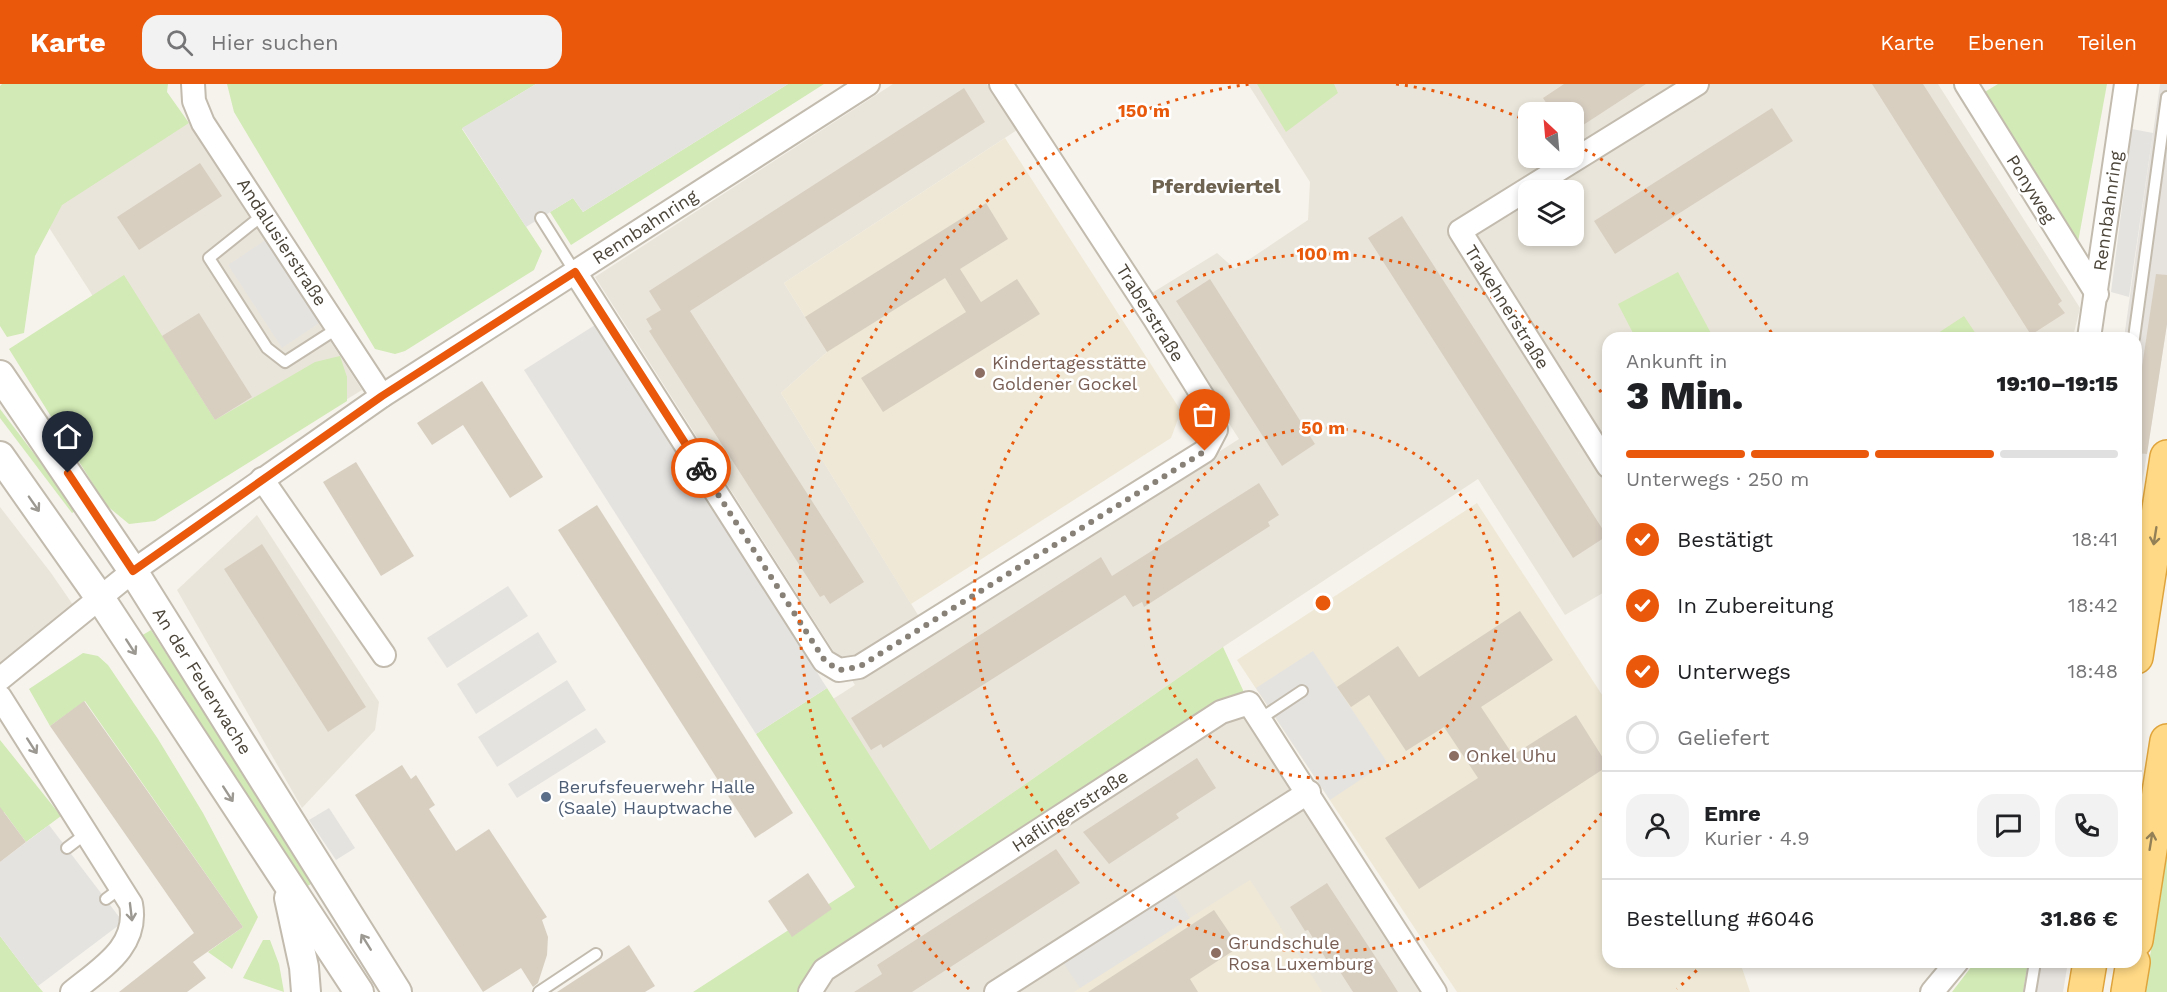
<!DOCTYPE html>
<html lang="de">
<head>
<meta charset="utf-8">
<style>
  body { margin:0; font-family:"Work Sans",sans-serif; background:#f2f2f2; color:#202124; height:100vh; display:flex; flex-direction:column; font-size:22px; white-space:nowrap }
  * { box-sizing:border-box; margin:0 }
  p { font-size:20px; color:#757577 }
  .icon { flex:none; width:33px; height:33px; fill:none; stroke:currentColor; stroke-width:2; stroke-linecap:round; stroke-linejoin:round }
  .map { position:relative; flex:1; overflow:hidden }
  .sheet { position:absolute; left:1602px; top:248px; width:540px; height:636px; display:flex; flex-direction:column; background:#fff; border-radius:18px; box-shadow:0 3px 9px #0003 }
  .sheet>* { flex:none }
  .needle { width:39px; rotate:334deg }
  .tools { position:absolute; left:1518px; top:18px; display:grid; gap:12px }
  .tools a { display:grid; place-items:center; width:66px; height:66px; border-radius:12px; background:#fff; box-shadow:0 3px 9px #0003; font-size:30px }
  .pin { position:absolute; display:grid; place-items:center; width:51px; height:51px; color:#fff; margin:-62px -26px; border-radius:50% 50% 50% 0; rotate:-45deg; box-shadow:0 0 6px #0007 }
  .pin .icon { rotate:45deg }
  .courier { position:absolute; display:grid; place-items:center; width:60px; height:60px; margin:-30px; border:4px solid #ea580c; border-radius:50%; background:#fff; color:#222; box-shadow:0 2px 8px #0007 }
  .headline em { font-style:normal; font-weight:800 }
  .headline div { display:flex; flex-direction:column-reverse }
  .headline { display:flex; align-items:center; justify-content:space-between; height:102px; padding:0 24px }
  h1 { font-size:39px; font-weight:800; line-height:45px }
  .bar { display:grid; grid-template-columns:repeat(4,1fr); gap:9px 6px; align-content:center; height:72px; padding:0 24px }
  .bar i { height:8px; border-radius:4px; background:#e0e0e0 }
  .bar .on { background:#ea580c }
  .bar p { grid-column:span 4 }
  .line { display:flex; align-items:center; gap:15px; padding:0 24px; border-top:2px solid #e0e0e0 }
  .line div { flex:1 }
  .round { display:grid; place-items:center; flex:none; width:63px; height:63px; border-radius:18px; background:#f2f2f2 }
  ol { padding:0 24px; list-style:none }
  li { display:flex; align-items:center; gap:18px; height:66px }
  li p { margin-inline-start:auto }
  li .icon { padding:6px; border-radius:50%; background:#ea580c; color:#fff; stroke-width:4 }
  li:last-child { color:#757577 }
  li i { width:33px; height:33px; border:3px solid #e0e0e0; border-radius:50% }
  header { display:flex; align-items:center; gap:36px; box-sizing:border-box; height:84px; padding:0 30px; background:#ea580c; color:#fff }
  header strong { font-size:28px }
  nav { display:flex; gap:33px; margin-inline-start:auto; font-size:21px }
  .search { width:420px; height:54px; background:#f2f2f2; display:flex; align-items:center; gap:15px; box-sizing:border-box; padding:0 21px; border-radius:18px; color:#757577; font-size:22px }
  .map>svg:first-child { display:block }
  .residential { fill:#eae5da; fill-rule:evenodd }
  .industrial { fill:#e6e2dd }
  .education { fill:#efe8d6 }
  .green { fill:#d2eab5 }
  .parking { fill:#e5e3e0 }
  .building { fill:#d8cfc1 }
  .lines { fill:none; stroke-linecap:round; stroke-linejoin:round }
  .service-casing { stroke:#c2bbae; stroke-width:14 }
  .minor-casing { stroke:#c2bbae; stroke-width:26 }
  .tertiary-casing { stroke:#c2bbae; stroke-width:32 }
  .trunk-casing { stroke:#e0a43c; stroke-width:36 }
  .service { stroke:#fff; stroke-width:10 }
  .minor { stroke:#fff; stroke-width:22 }
  .tertiary { stroke:#fff; stroke-width:28 }
  .trunk { stroke:#ffd985; stroke-width:33 }
  .oneway { stroke:#9c9892 }
  .oneway2 { stroke:#938057 }
  .done { stroke:#878178; stroke-width:6; stroke-dasharray:0 10.8 }
  .route { stroke:#ea580c; stroke-width:8 }
  .ring { fill:none; stroke:#e8590c; stroke-width:3; stroke-dasharray:3 6 }
  .education-dot { fill:#8d6e63; stroke:#fff; stroke-width:2 }
  .service-dot { fill:#5c6f8a; stroke:#fff; stroke-width:2 }
  .labels { text-anchor:middle; stroke-width:5; stroke-linejoin:round; paint-order:stroke }
  .street-label { font-size:18px; fill:#4b4439; stroke:#fff }
  .education-label { font-size:18px; fill:#785e54; stroke:#fff; text-anchor:start }
  .service-label { font-size:18px; fill:#4e5e75; stroke:#fff; text-anchor:start }
  .neighbourhood-label { font-size:20px; font-weight:bold; fill:#6e6250; stroke:#fff }
  .centre { fill:#e8590c; stroke:#fff; stroke-width:3 }
  .ring-label { font-size:18px; text-anchor:middle; font-weight:bold; fill:#e8590c; stroke:#fff; stroke-width:5; stroke-linejoin:round; paint-order:stroke }
</style>
</head>
<body>
<header>
<strong>Karte</strong>
<div class="search"><svg class="icon" aria-label="search" viewBox="0 0 24 24"><circle cx="10" cy="10" r="6"/><path d="M15 15l6 6"/></svg>Hier suchen</div>
<nav><a>Karte</a><a>Ebenen</a><a>Teilen</a></nav>
</header>
<div class="map">
<svg width="2167" height="908" viewBox="0 0 2167 908">
  <rect width="100%" height="100%" fill="#f6f3ec"/>
  <g class="residential">
    <path d="M893,0H987L1017,46L784,199L827,268L781,309L931,552L1239,355L1147,212L1217,169L1235,185L1308,136L1310,98L1248,0H1938L2080,224L2073,253L1608,254V506L1565,531L1478,395L1223,563L930,766L833,615L855,601L595,193ZM1528,28H1574V74H1528ZM1528,106H1574V152H1528Z"/>
    <polygon points="189,39 362,306 212,398 39,128"/>
    <polygon points="0,423 51,489 80,531 0,595"/>
    <polygon points="257,431 379,618 375,646 302,724 177,506"/>
    <polygon points="1249,619 1435,908 810,908"/>
  </g>
  <g class="industrial">
    <polygon points="2160,0 2167,0 2167,240 2136,440 2136,254 2124,254"/>
    <polygon points="2028,878 2068,878 2063,908 2023,908"/>
  </g>
  <g class="education">
    <polygon points="1005,54 1181,327 1171,354 911,520 781,309 827,268 784,199"/>
    <polygon points="1477,419 1608,620 1608,878 1740,878 1750,908 1457,908 1237,576"/>
    <polygon points="1250,796 1322,908 1074,908 1190,834"/>
  </g>
  <g class="green">
    <polygon points="2,0 168,0 167,8 189,39 62,121 35,172 24,249 7,253 0,242 0,2"/>
    <polygon points="227,0 536,0 462,45 542,167 534,186 405,267 395,270 375,265 234,28"/>
    <polygon points="788,0 824,0 571,161 550,128 573,114 583,128"/>
    <polygon points="1257,0 1334,0 1338,9 1286,48"/>
    <polygon points="1998,0 2107,0 2078,158 1983,9"/>
    <polygon points="1678,188 1713,253 1635,253 1618,220"/>
    <polygon points="124,191 215,336 315,278 340,272 347,293 347,317 155,437 129,440 106,421 9,265"/>
    <polygon points="1964,232 1978,253 1932,253"/>
    <polygon points="0,325 77,426 72,429 0,334"/>
    <polygon points="151,546 314,798 303,805 141,552"/>
    <polygon points="1223,563 1249,619 810,908 693,908 855,803 756,650 827,604 930,766"/>
    <polygon points="83,569 98,572 108,581 158,655 203,729 258,833 232,885 208,868 243,843 85,617 50,642 29,605"/>
    <polygon points="0,656 61,732 26,758 4,728 0,730"/>
    <polygon points="2167,770 2167,908 2144,908"/>
    <polygon points="0,852 38,902 43,908 0,908"/>
    <polygon points="263,856 270,856 279,880 284,908 243,894"/>
    <polygon points="1975,878 2028,878 2023,908 1952,908"/>
  </g>
  <g class="parking">
    <polygon points="536,0 788,0 583,128 573,114 526,143 462,44"/>
    <polygon points="2132,45 2153,49 2129,213 2111,208"/>
    <polygon points="267,155 321,238 282,264 228,181"/>
    <polygon points="595,241 827,604 756,650 524,286"/>
    <polygon points="508,502 528,532 447,584 427,554"/>
    <polygon points="538,548 557,578 476,630 457,600"/>
    <polygon points="1313,567 1387,678 1330,716 1256,604"/>
    <polygon points="567,596 586,626 497,683 478,653"/>
    <polygon points="596,644 606,658 517,714 508,700"/>
    <polygon points="329,724 355,764 336,776 309,736"/>
    <polygon points="49,741 123,838 38,902 0,852 0,778"/>
    <polygon points="1171,805 1190,834 1080,904 1061,875"/>
  </g>
  <g class="building">
    <polygon points="1564,0 1646,0 1574,47 1574,28 1552,28 1543,14"/>
    <polygon points="1872,0 1923,0 2062,217 2058,220 2065,229 2031,251"/>
    <polygon points="964,4 985,38 690,227 864,498 830,520 824,511 820,513 649,247 652,245 646,235 661,226 649,207"/>
    <polygon points="1772,24 1793,57 1615,170 1594,137"/>
    <polygon points="200,79 222,112 139,166 117,133"/>
    <polygon points="986,119 1008,155 960,185 981,218 1017,195 1040,230 883,328 861,294 966,228 945,194 827,268 805,233"/>
    <polygon points="1402,132 1607,452 1573,474 1368,154"/>
    <polygon points="2156,190 2167,191 2167,240 2147,370 2136,369 2136,322"/>
    <polygon points="1210,195 1315,360 1282,382 1176,217"/>
    <polygon points="199,229 252,313 215,336 162,252"/>
    <polygon points="482,297 543,393 510,414 463,341 432,361 417,339"/>
    <polygon points="356,378 414,472 381,492 323,398"/>
    <polygon points="1259,399 1279,431 1268,438 1270,442 1144,523 1142,518 1133,523 1125,511 883,664 881,660 871,666 851,634 1101,473 1112,492"/>
    <polygon points="597,421 793,729 755,754 558,446"/>
    <polygon points="262,460 366,623 328,648 224,485"/>
    <polygon points="1520,527 1553,576 1481,623 1513,671 1576,631 1608,682 1419,805 1385,754 1478,694 1444,643 1406,667 1369,611 1351,623 1337,603 1398,562 1419,593"/>
    <polygon points="84,617 243,843 193,878 206,894 187,908 119,908 194,849 50,642"/>
    <polygon points="1197,674 1216,704 1176,730 1179,734 1109,780 1083,748"/>
    <polygon points="402,681 411,695 416,691 435,721 429,725 456,767 489,745 547,833 542,836 548,853 547,871 538,899 533,903 521,884 483,908 355,711"/>
    <polygon points="0,723 26,758 0,778"/>
    <polygon points="1056,765 1080,799 912,908 854,908 882,890 877,881"/>
    <polygon points="808,789 832,825 792,853 768,817"/>
    <polygon points="1327,799 1386,889 1398,908 1353,908 1335,880 1331,883 1308,846 1305,847 1290,823"/>
    <polygon points="1214,826 1239,863 1190,895 1198,908 1088,908"/>
    <polygon points="629,861 655,902 645,908 557,908"/>
  </g>
  <g class="lines">
    <g class="service-casing">
      <g id="service">
        <polyline points="264,130 209,174 267,264 285,278 338,244"/>
        <polyline points="541,134 575,188"/>
        <polyline points="2134,254 2167,13"/>
        <polyline points="1260,635 1302,607"/>
        <polyline points="67,764 88,748"/>
        <polyline points="106,815 122,803"/>
        <polyline points="539,908 596,870"/>
        <polyline points="2030,908 2035,878"/>
      </g>
    </g>
    <g class="minor-casing">
      <g id="minor">
        <polyline points="193,0 194,17 203,39 382,312"/>
        <polyline points="1966,0 2097,210"/>
        <polyline points="575,188 824,577 839,586 859,583 1205,367 1216,346 1210,324 1154,234 1001,0"/>
        <polyline points="2089,254 2126,0"/>
        <polyline points="1608,382 1460,147 1697,0"/>
        <polyline points="262,395 384,571"/>
        <polyline points="0,595 133,487 382,312 868,0"/>
        <path d="M0,613L131,820C139,863 101,884 72,908"/>
        <polyline points="810,908 824,886 1221,628 1249,619 1435,908"/>
        <polyline points="996,908 1309,708"/>
        <polyline points="1932,908 1957,878"/>
      </g>
    </g>
    <g class="tertiary-casing">
      <g id="tertiary">
        <polyline points="0,291 133,487 397,908"/>
        <polyline points="0,372 100,514 359,908"/>
        <polyline points="289,814 304,883 306,908"/>
      </g>
    </g>
    <g class="trunk-casing">
      <g id="trunk">
        <polyline points="2136,573 2167,373"/>
        <polyline points="2136,856 2167,657"/>
        <polyline points="2085,908 2090,878"/>
        <polyline points="2128,908 2133,878"/>
      </g>
    </g>
    <use href="#service" class="service"/>
    <use href="#minor" class="minor"/>
    <use href="#tertiary" class="tertiary"/>
    <use href="#trunk" class="trunk"/>
  </g>
  <defs><path id="oneway-shaft" d="M-6 0H5M1.5-3L5.5 0L1.5 3" fill="none" stroke-width="1.6" stroke-linecap="round" stroke-linejoin="round" transform="scale(1.5)"/></defs>
  <g class="oneway">
    <use href="#oneway-shaft" transform="translate(34 420) rotate(55)"/>
    <use href="#oneway-shaft" transform="translate(131 563) rotate(57)"/>
    <use href="#oneway-shaft" transform="translate(32 662) rotate(57)"/>
    <use href="#oneway-shaft" transform="translate(228 710) rotate(57)"/>
    <use href="#oneway-shaft" transform="translate(131 828) rotate(83)"/>
    <use href="#oneway-shaft" transform="translate(366 858) rotate(-122)"/>
  </g>
  <g class="oneway2">
    <use href="#oneway-shaft" transform="translate(2155 452) rotate(99)"/>
    <use href="#oneway-shaft" transform="translate(2151 757) rotate(-81)"/>
  </g>
  <g class="lines">
    <polyline class="done" points="701,384 825,577 839,586 859,583 1205,367"/>
    <polyline class="route" points="68,389 133,487 382,312 575,188 701,384"/>
  </g>
  <g class="ring">
    <circle cx="1323" cy="519" r="175"/>
    <path d="M1607 722A349 349 0 1 1 1607 316"/>
    <path d="M1703 880A524 524 0 0 1 1677 905M969 905A524 524 0 0 1 1250 0M1396 0A524 524 0 0 1 1528 37M1577 61A524 524 0 0 1 1774 253"/>
  </g>
  <g class="education-dot">
    <circle cx="980" cy="289" r="6"/>
    <circle cx="1454" cy="672" r="6"/>
    <circle cx="1216" cy="869" r="6"/>
  </g>
  <circle class="service-dot" cx="546" cy="713" r="6"/>
  <g class="labels">
    <g class="street-label">
      <text transform="translate(2031 105) rotate(58)" y="6">Ponyweg</text>
      <text transform="translate(2108 127) rotate(-82)" y="6">Rennbahnring</text>
      <text transform="translate(645 143) rotate(-33)" y="6">Rennbahnring</text>
      <text transform="translate(282 158) rotate(57)" y="6">Andalusierstraße</text>
      <text transform="translate(1507 223) rotate(58)" y="6">Trakehnerstraße</text>
      <text transform="translate(1150 229) rotate(58)" y="6">Traberstraße</text>
      <text transform="translate(202 597) rotate(58)" y="6">An der Feuerwache</text>
      <text transform="translate(1070 727) rotate(-33)" y="6">Haflingerstraße</text>
    </g>
    <g class="education-label">
      <text x="992" y="285">Kindertagesstätte<tspan x="992" dy="21">Goldener Gockel</tspan></text>
      <text x="1466" y="678">Onkel Uhu</text>
      <text x="1228" y="865">Grundschule<tspan x="1228" dy="21">Rosa Luxemburg</tspan></text>
    </g>
    <g class="service-label">
      <text x="558" y="709">Berufsfeuerwehr Halle<tspan x="558" dy="21">(Saale) Hauptwache</tspan></text>
    </g>
    <g class="neighbourhood-label">
      <text x="1216" y="109">Pferdeviertel</text>
    </g>
  </g>
  <circle cx="1323" cy="519" r="9" class="centre"/>
  <g class="ring-label">
    <text x="1144" y="33">150 m</text>
    <text x="1323" y="176">100 m</text>
    <text x="1323" y="350">50 m</text>
  </g>
</svg>
<div class="tools">
<a><svg class="needle" viewBox="-14 -14 28 28"><path d="M0-13l5 13h-10z" fill="#e53935"/><path d="M0 13l5-13h-10z" fill="#757577"/></svg></a>
<a><svg class="icon" aria-label="layers" viewBox="0 0 24 24"><path d="M12 4l9 5-9 5-9-5zM3 14l9 5 9-5"/></svg></a>
</div>
<div class="pin" style="left:1205px;top:367px;background:#ea580c"><svg class="icon" aria-label="bag" viewBox="0 0 24 24"><path d="M5 8h14l-1 12H6zM9 8a3 3 0 0 1 6 0"/></svg></div>
<div class="pin" style="left:68px;top:389px;background:#1f2937"><svg class="icon" aria-label="home" viewBox="0 0 24 24"><path d="M3 11l9-7 9 7M6 9v11h12V9"/></svg></div>
<div class="courier" style="left:701px;top:384px"><svg class="icon" aria-label="bike" viewBox="0 0 24 24"><circle cx="6" cy="16" r="4"/><circle cx="18" cy="16" r="4"/><path d="M6 16l4-8h5l3 8M10 8l3 8H6M13 5h3"/></svg></div>
<section class="sheet">
<div class="headline"><div><h1>3 Min.</h1><p>Ankunft in</p></div><em>19:10–19:15</em></div>
<div class="bar"><i class="on"></i><i class="on"></i><i class="on"></i><i></i><p>Unterwegs · 250 m</p></div>
<ol>
<li><svg class="icon" aria-label="check" viewBox="0 0 24 24"><path d="M5 12l5 5 9-10"/></svg>Bestätigt<p>18:41</p></li>
<li><svg class="icon" aria-label="check" viewBox="0 0 24 24"><path d="M5 12l5 5 9-10"/></svg>In Zubereitung<p>18:42</p></li>
<li><svg class="icon" aria-label="check" viewBox="0 0 24 24"><path d="M5 12l5 5 9-10"/></svg>Unterwegs<p>18:48</p></li>
<li><i></i>Geliefert</li>
</ol>
<div class="line" style="height:108px"><a class="round"><svg class="icon" aria-label="person" viewBox="0 0 24 24"><circle cx="12" cy="8" r="4"/><path d="M4 21q1-7 8-7t8 7"/></svg></a><div><b>Emre</b><p>Kurier · 4.9</p></div><a class="round"><svg class="icon" aria-label="chat" viewBox="0 0 24 24"><path d="M4 5h16v11H9l-5 4z"/></svg></a><a class="round"><svg class="icon" aria-label="phone" viewBox="0 0 24 24"><path d="M5 4h4l2 5-3 2q2 4 5 5l2-3 5 2v4C11 20 4 13 5 4z"/></svg></a></div>
<div class="line" style="height:78px"><div>Bestellung #6046</div><b>31.86 €</b></div>
</section>
</div>
</body>
</html>
